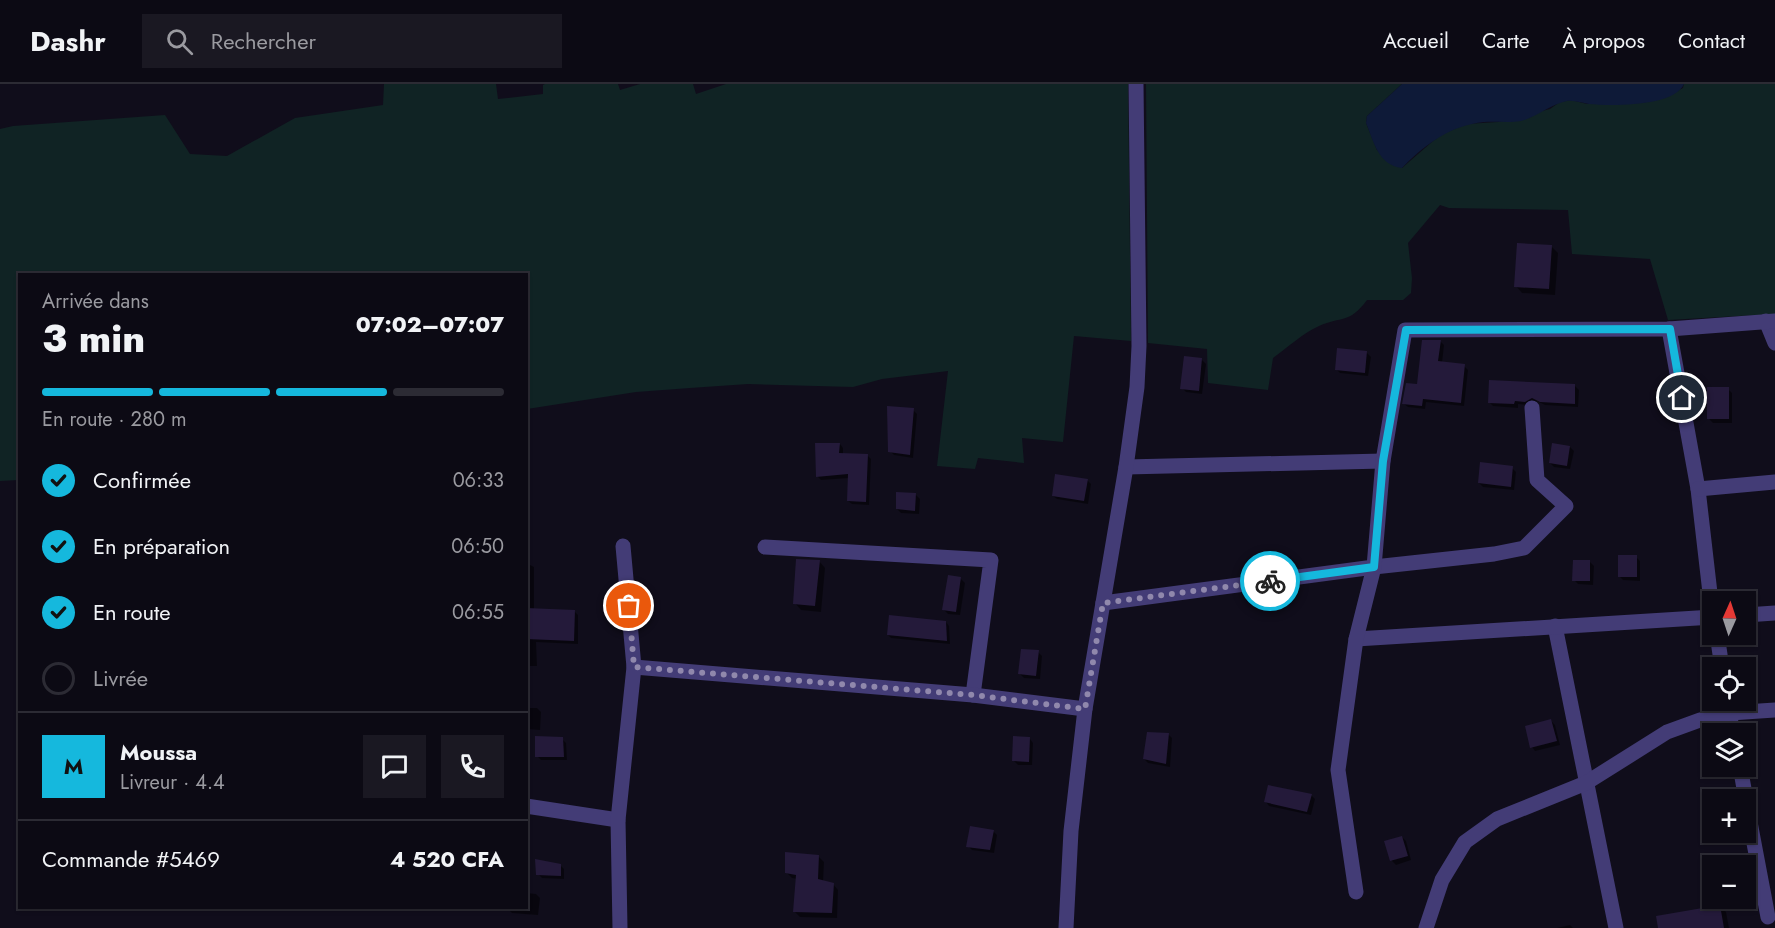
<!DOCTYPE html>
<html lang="fr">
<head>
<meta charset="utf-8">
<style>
  body { margin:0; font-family:Jost,sans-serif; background:#1a1822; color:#f1f3f6; height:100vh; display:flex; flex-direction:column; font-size:22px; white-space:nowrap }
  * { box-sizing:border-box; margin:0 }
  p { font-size:20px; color:#9a9aa0 }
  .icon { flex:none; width:33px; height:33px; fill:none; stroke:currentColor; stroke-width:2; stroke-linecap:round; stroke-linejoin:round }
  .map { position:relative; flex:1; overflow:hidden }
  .panel { position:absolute; left:18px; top:189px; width:510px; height:636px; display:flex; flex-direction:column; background:#0c0a14; border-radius:0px; box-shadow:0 2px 4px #0004,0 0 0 2px #2c2b34 }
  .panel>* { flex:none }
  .needle { width:39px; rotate:3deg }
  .fabs { position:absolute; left:1702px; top:507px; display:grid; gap:12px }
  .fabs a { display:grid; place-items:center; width:54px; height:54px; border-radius:0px; background:#0c0a14; box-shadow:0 2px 4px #0004,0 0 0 2px #2c2b34; font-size:30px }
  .pin { position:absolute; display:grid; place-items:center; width:51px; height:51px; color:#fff; margin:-26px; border:3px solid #fff; border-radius:50%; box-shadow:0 2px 6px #0007 }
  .courier { position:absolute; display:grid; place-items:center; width:60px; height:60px; margin:-30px; border:4px solid #15b8dd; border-radius:50%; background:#fff; color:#222; box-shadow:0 2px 8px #0007 }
  .head em { font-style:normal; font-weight:800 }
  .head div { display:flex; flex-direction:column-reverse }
  .head { display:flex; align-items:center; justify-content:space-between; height:102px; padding:0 24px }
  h1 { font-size:39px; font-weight:800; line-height:45px }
  .bar { display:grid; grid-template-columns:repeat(4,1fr); gap:9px 6px; align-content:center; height:72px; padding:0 24px }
  .bar i { height:8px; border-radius:4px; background:#2c2b34 }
  .bar .on { background:#15b8dd }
  .bar p { grid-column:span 4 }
  .line { display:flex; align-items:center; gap:15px; padding:0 24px; border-top:2px solid #2c2b34 }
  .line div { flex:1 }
  .round { display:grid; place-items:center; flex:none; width:63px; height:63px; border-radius:0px; background:#1a1822 }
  ol { padding:0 24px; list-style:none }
  li { display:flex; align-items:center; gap:18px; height:66px }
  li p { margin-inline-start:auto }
  li .icon { padding:6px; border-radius:50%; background:#15b8dd; color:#111; stroke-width:4 }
  li:last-child { color:#9a9aa0 }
  li i { width:33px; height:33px; border:3px solid #2c2b34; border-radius:50% }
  header { display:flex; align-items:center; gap:36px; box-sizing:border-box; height:84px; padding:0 30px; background:#0c0a14; border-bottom:2px solid #2c2b34 }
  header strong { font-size:28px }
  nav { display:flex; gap:33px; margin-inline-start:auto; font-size:21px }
  .search { width:420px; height:54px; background:#1a1822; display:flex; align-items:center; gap:15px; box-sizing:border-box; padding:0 21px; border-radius:0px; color:#9a9aa0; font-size:22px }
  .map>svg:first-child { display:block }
  .green { fill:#102324 }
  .water { fill:#0e1a38 }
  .shadow { fill:#0007 }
  .building { fill:#241a3a }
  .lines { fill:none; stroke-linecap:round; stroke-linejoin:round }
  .minor { stroke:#433c76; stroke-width:15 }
  .done { stroke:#9088ac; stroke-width:6; stroke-dasharray:0 10.8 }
  .route { stroke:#15b8dd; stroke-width:8 }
</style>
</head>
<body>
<header>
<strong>Dashr</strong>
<div class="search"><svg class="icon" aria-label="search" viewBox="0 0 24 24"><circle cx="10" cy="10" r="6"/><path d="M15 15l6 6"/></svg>Rechercher</div>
<nav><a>Accueil</a><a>Carte</a><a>À propos</a><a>Contact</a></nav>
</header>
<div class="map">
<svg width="1775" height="844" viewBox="0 0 1775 844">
  <rect width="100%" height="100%" fill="#100d1b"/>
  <g class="green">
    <polygon points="384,0 496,0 498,15 543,10 543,1 545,0 618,0 620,6 640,0 693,0 696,10 726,0 1128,0 1131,257 1074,252 1063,358 1022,354 1024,379 978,374 975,385 937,382 948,287 882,295 853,303 748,300 690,304 636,308 527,325 526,190 20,190 19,396 0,397 0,45 13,42 165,31 190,70 227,72 295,34 383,21"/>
    <path d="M1146,0H1402L1367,32L1366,39L1377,66L1402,84L1440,51L1466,40L1498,38L1550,25L1560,18L1571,16L1587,20L1641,19L1664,14L1683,4L1684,0H1775V230L1668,236L1650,175L1572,170L1568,126L1449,124L1440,121L1408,159L1412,194L1411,209L1403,216H1367C1349,240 1342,232 1319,242C1303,249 1287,264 1273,274L1268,306L1208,299L1207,265L1148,259Z"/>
  </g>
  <path class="water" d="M1402,0H1684C1674,23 1611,22 1589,20C1582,19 1574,16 1567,17C1551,20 1537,33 1521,37C1509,39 1496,37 1484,38C1451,41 1424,61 1402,84C1378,81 1374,58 1366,39L1367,32Z"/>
  <g class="shadow">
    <polygon points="1552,163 1558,169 1555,211 1522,209 1516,202"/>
    <polygon points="1440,257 1444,261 1442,279 1464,282 1468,286 1464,322 1426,318 1425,325 1408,323 1404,320 1418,302"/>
    <polygon points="1367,269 1371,273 1368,292 1340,289 1336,285"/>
    <polygon points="1202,276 1206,280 1202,310 1186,308 1182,304"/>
    <polygon points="1575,302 1579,306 1578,323 1545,321 1537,317 1530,321 1518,320 1518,324 1493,322 1489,318"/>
    <polygon points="1728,305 1732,309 1732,339 1713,339 1709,335"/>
    <polygon points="913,326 917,330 913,374 894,371 890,367"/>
    <polygon points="840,360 843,364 843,371 867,371 871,375 869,421 852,420 848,417 849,394 821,396 817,392"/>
    <polygon points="1570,363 1574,367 1570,385 1554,383 1550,379"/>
    <polygon points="1512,384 1516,388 1514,406 1483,403 1479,399"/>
    <polygon points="1087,396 1091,400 1088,420 1057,415 1053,412"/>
    <polygon points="916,411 920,415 919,430 901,429 897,425"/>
    <polygon points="1636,473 1640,477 1640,497 1623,496 1619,492"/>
    <polygon points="819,477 825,484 821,528 801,526 795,519"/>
    <polygon points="1590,478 1594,482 1593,501 1578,500 1574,496"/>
    <polygon points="526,479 534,483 534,526 574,527 578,531 578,560 536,558 537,582 526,582"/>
    <polygon points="961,495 965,499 960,531 948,530 944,526"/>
    <polygon points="946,538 949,542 950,560 891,554 888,551"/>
    <polygon points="1038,568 1042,572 1040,595 1024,594 1020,590"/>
    <polygon points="526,624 537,624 541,628 540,646 526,645"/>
    <polygon points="1551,637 1555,641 1560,661 1535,667 1532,663"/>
    <polygon points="1168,650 1172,654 1170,683 1148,679 1144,675"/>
    <polygon points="562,655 566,659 567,676 541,676 537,672"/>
    <polygon points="1030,655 1033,659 1032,681 1018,681 1014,677"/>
    <polygon points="1311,711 1315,715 1311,731 1269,722 1266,718"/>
    <polygon points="1713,735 1713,748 1739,748 1741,753 1716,759 1712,755 1708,736"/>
    <polygon points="993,747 997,751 994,769 972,766 968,762"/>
    <polygon points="1402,753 1406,757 1411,776 1396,781 1392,777 1386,758"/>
    <polygon points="819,773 824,778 823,798 833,800 838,806 837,834 800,833 795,828 798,795 792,794 787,789"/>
    <polygon points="560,781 564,785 564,795 542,794 538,790"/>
    <polygon points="526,809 536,810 540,814 538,831 512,829 508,825 526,824"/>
    <polygon points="1719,822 1726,828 1729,844 1660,844"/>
    <polygon points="1570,841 1573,844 1557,844"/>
  </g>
  <g class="building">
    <polygon points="1517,159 1552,161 1549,205 1514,203"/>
    <polygon points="1422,256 1441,256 1438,277 1465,280 1461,319 1423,315 1422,322 1402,320 1406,299 1417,300"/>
    <polygon points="1337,264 1367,267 1365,289 1335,286"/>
    <polygon points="1184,272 1202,274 1199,307 1180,305"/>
    <polygon points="1489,296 1575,300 1575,320 1540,318 1532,314 1525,318 1515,317 1514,320 1488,319"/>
    <rect x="1707" y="303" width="22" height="32"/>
    <polygon points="887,322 914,324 910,371 888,368"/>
    <polygon points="815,359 840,359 839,369 868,370 866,418 847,417 848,390 816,393"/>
    <polygon points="1552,359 1570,362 1567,382 1549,379"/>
    <polygon points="1480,378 1513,382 1511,403 1478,399"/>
    <polygon points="1055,390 1088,395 1084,417 1052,412"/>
    <polygon points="896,408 916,409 915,427 896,425"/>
    <rect x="1618" y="471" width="19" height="22"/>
    <polygon points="796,475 820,476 815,522 793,520"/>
    <polygon points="1573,476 1590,476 1590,497 1572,497"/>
    <polygon points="948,491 961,493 956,528 942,526"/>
    <polygon points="526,524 575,526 574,557 526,555"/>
    <polygon points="889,531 946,537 947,557 887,551"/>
    <polygon points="1021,565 1039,566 1036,592 1018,590"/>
    <polygon points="1551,635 1557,657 1530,664 1525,642"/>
    <polygon points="1147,648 1169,649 1166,680 1143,675"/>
    <polygon points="535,652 563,653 564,673 535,673"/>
    <polygon points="1013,652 1030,653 1029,678 1012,677"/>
    <polygon points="1268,701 1312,710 1307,728 1264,718"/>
    <polygon points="970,742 994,746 990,766 966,763"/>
    <polygon points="1402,752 1408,772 1390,777 1384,757"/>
    <polygon points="785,768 819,771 818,795 834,799 832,829 793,828 796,791 785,789"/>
    <polygon points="535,775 561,780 561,792 536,791"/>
    <polygon points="1720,821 1724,844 1658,844 1656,832"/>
  </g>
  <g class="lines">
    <g class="minor">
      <polyline points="1766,237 1775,259"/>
      <polyline points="1669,245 1698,405 1713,535"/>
      <polyline points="1126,383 1383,377"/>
      <polyline points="1698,405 1775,398"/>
      <polyline points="765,463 991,476 973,611"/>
      <polyline points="1103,519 1374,483 1494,470 1524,464 1566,422 1537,396 1532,324"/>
      <polyline points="1746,531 1775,529"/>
      <polyline points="1555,542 1616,844"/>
      <polyline points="1717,550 1722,584"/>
      <polyline points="1356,555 1713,533"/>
      <polyline points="634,583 973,611 1085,625"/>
      <polyline points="1727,616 1733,650"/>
      <polyline points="1740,682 1746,716"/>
      <polyline points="1746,717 1768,833"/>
      <polyline points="526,722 618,736"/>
      <polyline points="1356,808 1338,686 1356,555 1374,483 1383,377 1405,246 1669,245 1775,237"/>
      <polyline points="620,844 618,736 634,583 623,462"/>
      <polyline points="1066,844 1071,747 1085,625 1126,383 1137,303 1139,262 1136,0"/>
      <polyline points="1426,844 1442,796 1465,758 1497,735 1586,699 1667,648 1700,636 1730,629 1775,626"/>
    </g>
  </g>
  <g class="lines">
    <polyline class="done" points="629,522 634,583 973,611 1085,625 1103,519 1270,497"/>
    <polyline class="route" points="1270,497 1374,483 1383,377 1406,246 1670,245 1682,314"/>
  </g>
</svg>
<div class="fabs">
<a><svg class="needle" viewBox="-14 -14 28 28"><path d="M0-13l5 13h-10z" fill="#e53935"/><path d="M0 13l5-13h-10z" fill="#9a9aa0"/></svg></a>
<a><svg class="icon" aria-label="locate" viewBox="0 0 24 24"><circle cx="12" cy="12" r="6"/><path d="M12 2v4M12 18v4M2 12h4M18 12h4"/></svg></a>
<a><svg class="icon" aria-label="layers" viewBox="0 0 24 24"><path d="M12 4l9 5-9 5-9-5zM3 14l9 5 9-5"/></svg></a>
<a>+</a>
<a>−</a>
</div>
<div class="pin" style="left:629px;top:522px;background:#ea580c"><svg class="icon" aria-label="bag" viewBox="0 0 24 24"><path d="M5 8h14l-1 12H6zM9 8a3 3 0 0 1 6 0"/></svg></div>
<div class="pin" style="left:1682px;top:314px;background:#1f2937"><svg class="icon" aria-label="home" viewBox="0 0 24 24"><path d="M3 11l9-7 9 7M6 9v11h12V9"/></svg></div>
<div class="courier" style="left:1270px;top:497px"><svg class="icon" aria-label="bike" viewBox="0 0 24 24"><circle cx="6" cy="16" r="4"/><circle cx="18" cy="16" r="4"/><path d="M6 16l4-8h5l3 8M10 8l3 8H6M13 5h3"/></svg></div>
<section class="panel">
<div class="head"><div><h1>3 min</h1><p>Arrivée dans</p></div><em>07:02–07:07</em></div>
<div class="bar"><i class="on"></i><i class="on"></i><i class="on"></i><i></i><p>En route · 280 m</p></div>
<ol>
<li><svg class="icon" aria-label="check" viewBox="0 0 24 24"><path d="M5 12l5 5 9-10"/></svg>Confirmée<p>06:33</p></li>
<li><svg class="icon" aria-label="check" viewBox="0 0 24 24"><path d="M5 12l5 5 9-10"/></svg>En préparation<p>06:50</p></li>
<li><svg class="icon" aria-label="check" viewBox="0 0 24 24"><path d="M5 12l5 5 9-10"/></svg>En route<p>06:55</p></li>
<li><i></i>Livrée</li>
</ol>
<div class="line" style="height:108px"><b class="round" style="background:#15b8dd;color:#111">M</b><div><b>Moussa</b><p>Livreur · 4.4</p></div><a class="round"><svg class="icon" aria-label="chat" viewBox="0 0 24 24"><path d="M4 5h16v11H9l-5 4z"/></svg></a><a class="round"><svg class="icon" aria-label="phone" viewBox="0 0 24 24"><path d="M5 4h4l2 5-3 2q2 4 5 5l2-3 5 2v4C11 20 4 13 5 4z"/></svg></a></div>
<div class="line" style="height:78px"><div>Commande #5469</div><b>4 520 CFA</b></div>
</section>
</div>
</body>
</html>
